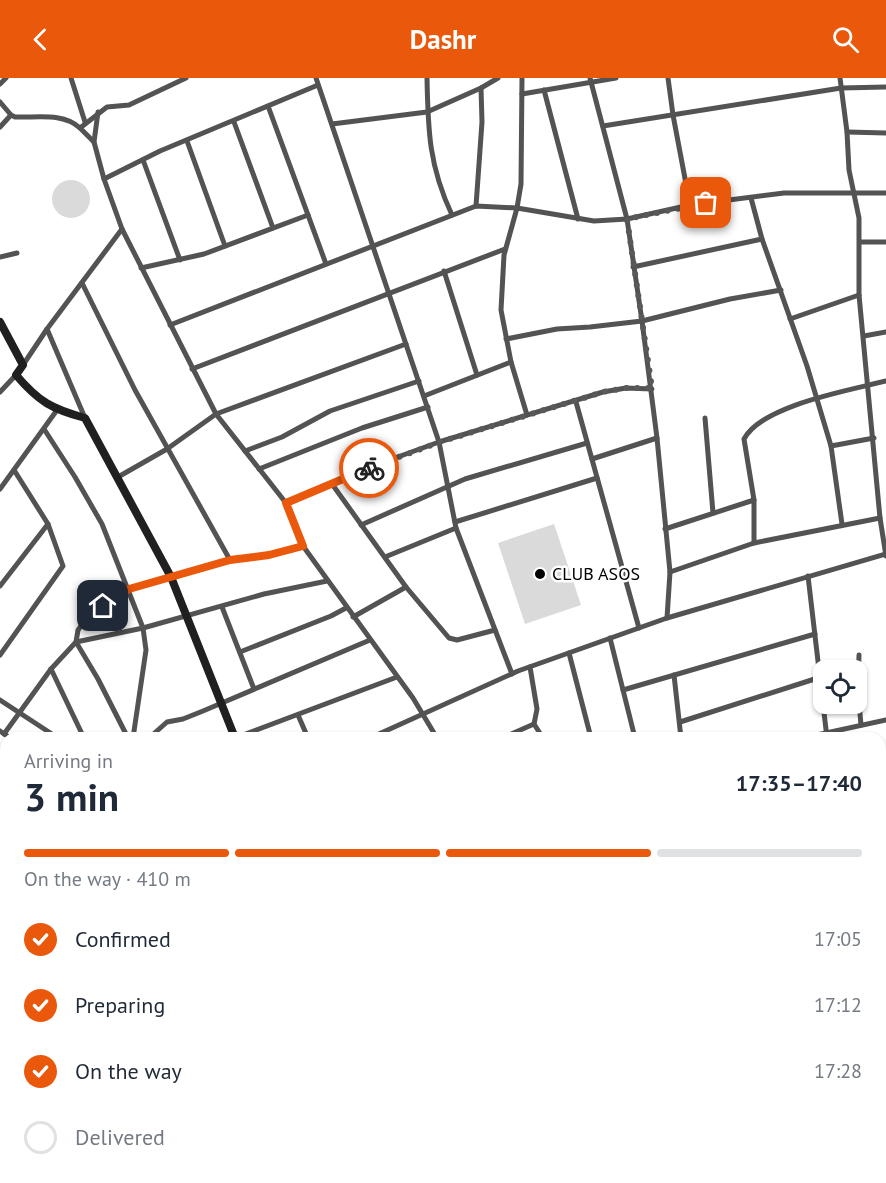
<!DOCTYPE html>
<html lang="en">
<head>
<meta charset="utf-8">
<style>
  body { margin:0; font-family:"PT Sans",sans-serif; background:#f2f2f3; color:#1f2937; height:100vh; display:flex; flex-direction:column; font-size:22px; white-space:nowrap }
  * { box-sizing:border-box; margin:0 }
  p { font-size:20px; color:#747a83 }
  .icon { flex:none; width:33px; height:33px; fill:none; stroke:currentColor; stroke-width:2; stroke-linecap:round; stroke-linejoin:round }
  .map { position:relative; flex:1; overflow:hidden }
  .panel { position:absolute; left:0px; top:654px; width:886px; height:452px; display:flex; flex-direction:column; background:#fff; border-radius:18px 18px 0 0; box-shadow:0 2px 4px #0004 }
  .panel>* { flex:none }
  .fabs { position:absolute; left:813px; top:582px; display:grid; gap:12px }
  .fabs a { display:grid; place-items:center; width:54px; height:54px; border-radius:12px; background:#fff; box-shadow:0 2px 4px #0004; font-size:30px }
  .pin { position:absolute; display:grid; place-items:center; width:51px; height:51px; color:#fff; margin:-26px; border-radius:12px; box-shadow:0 3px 9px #0006 }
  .courier { position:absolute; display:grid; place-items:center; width:60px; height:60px; margin:-30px; border:4px solid #ea580c; border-radius:50%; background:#fff; color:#222; box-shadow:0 2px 8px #0007 }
  .overview em { font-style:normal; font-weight:600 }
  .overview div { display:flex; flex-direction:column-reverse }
  .overview { display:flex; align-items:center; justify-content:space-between; height:102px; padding:0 24px }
  h1 { font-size:39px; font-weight:600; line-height:45px }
  .bar { display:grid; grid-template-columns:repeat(4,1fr); gap:9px 6px; align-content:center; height:72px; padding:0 24px }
  .bar i { height:8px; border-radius:4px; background:#e0e1e3 }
  .bar .current { background:#ea580c }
  .bar p { grid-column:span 4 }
  ol { padding:0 24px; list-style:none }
  li { display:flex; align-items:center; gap:18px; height:66px }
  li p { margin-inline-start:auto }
  li .icon { padding:6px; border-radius:50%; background:#ea580c; color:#fff; stroke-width:4 }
  li:last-child { color:#747a83 }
  li i { width:33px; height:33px; border:3px solid #e0e1e3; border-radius:50% }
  header { display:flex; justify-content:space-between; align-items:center; height:78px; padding:0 24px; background:#ea580c; color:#fff; font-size:27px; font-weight:600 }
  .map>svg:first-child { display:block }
  .green { fill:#dadada }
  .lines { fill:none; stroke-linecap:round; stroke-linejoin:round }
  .street { stroke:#535353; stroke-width:5 }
  .secondary { stroke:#202020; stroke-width:8 }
  .done { stroke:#595959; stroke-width:6; stroke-dasharray:0 10.8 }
  .route { stroke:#ea580c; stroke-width:8 }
  .poi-dot { fill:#000; stroke:#fff; stroke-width:2 }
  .labels { text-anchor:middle; stroke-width:5; stroke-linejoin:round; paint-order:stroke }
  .poi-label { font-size:18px; fill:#000; stroke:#fff; text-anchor:start }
</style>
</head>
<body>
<header><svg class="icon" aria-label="back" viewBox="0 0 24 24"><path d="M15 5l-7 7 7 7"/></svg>Dashr<svg class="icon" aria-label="search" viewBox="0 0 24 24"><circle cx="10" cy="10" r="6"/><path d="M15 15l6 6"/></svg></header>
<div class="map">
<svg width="886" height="1105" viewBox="0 0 886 1105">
  <rect width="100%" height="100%" fill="#fff"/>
  <g class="green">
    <circle cx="71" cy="121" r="19"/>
    <polygon points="554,446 581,527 525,546 498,465"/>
  </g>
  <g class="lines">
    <g class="street">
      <polyline points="71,0 85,44"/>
      <polyline points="186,0 129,27 107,29 80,50 94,64 104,101 122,151 216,336 286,425 303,468 413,620 437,660"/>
      <polyline points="316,0 439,364 456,450 512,596"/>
      <path d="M427,0C428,53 429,88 452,137"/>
      <polyline points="522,0 521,106 517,130 504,177 501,232 511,284 527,337"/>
      <polyline points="590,0 627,141 642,243 657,360 670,494 667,540"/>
      <polyline points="668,0 673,37 690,127"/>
      <polyline points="840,0 847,54 849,92 859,140 859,217 880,440 886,478"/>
      <polyline points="0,6 6,0"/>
      <polyline points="544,12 578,141"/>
      <polyline points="522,16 616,0"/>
      <path d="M0,24L11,37L15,39C36,40 63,34 80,50"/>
      <polyline points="268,28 326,186"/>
      <polyline points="234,44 273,150"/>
      <polyline points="332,46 427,34 481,10 498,0"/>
      <polyline points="603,48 841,10 886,9"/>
      <polyline points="0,49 11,37"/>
      <polyline points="847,54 886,55"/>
      <polyline points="187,63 225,168"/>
      <polyline points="94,64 98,34"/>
      <polyline points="143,82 180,182"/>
      <polyline points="104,101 160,73 318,7"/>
      <polyline points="751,120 762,161 807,288 831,368 842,446"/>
      <polyline points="476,128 482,44 481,10"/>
      <polyline points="861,164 886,164"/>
      <polyline points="0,179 17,175"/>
      <polyline points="633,189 762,161"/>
      <polyline points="141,190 204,176 308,137"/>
      <polyline points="444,193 477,297"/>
      <polyline points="82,205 135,312 230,482"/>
      <polyline points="790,241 859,217"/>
      <polyline points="170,247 476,128 517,130 594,143 627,141 690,127 784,115 886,115"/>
      <polyline points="47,251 85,340"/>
      <polyline points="864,258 886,254"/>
      <polyline points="506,261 557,251 590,249 642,243 730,221 781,212"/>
      <polyline points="23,287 47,251 122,151"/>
      <polyline points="192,291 505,171"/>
      <polyline points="0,314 16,297"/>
      <polyline points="424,318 511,284"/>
      <polyline points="576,324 639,550"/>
      <polyline points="705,340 713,435"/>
      <polyline points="44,351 75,399 102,446 143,550 146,572 133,660"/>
      <polyline points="831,368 874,360"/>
      <polyline points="245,373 282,359 330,333 419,303"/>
      <polyline points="592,381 657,360"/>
      <polyline points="259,391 362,350 428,329"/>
      <polyline points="118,399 167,371 216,336 406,266"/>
      <polyline points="332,406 406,509 449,560 457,562 495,552"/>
      <polyline points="0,411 57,332"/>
      <polyline points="286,425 384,384 439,364 603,314 626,310 652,311"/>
      <polyline points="455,444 597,400"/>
      <polyline points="361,447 465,401 587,365"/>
      <polyline points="665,451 754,422"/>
      <path d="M754,465V422L744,361C762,327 851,312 886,303"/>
      <polyline points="385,479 456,450"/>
      <polyline points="670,494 754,465 880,440"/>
      <polyline points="808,498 827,660"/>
      <polyline points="0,508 48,446"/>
      <polyline points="222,529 254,611"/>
      <polyline points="353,539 406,509"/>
      <polyline points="610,560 635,660"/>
      <polyline points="240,574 331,538 346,530"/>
      <polyline points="569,575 591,660"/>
      <polyline points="0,577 63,488 48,446 14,392"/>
      <polyline points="859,577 858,614 861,647"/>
      <polyline points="530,589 537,631 534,646 543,660"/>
      <polyline points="51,591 84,660"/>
      <polyline points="674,597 681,660"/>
      <polyline points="623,612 815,556"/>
      <polyline points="0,622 58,660"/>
      <polyline points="298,637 308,660"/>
      <polyline points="680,644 821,599"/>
      <polyline points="0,653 10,660"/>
      <polyline points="4,656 51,591 76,564 143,550 264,516 327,503"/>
      <polyline points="128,660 98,601 76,564 78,552 84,544 129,511 230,482 269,477 303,468"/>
      <polyline points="149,660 167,644 183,641 203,633 370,562"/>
      <polyline points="235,660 397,599"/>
      <polyline points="370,660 518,593 667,540 886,476"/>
      <polyline points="502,660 534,646"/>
      <polyline points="803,660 886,642"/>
      <polyline points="0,691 6,683"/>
      <polyline points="0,724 6,728"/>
      <polyline points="0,791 6,796"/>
      <polyline points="880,825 886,824"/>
      <polyline points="0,861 6,866"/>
      <polyline points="0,930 6,935"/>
      <polyline points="880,946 886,945"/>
      <polyline points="0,953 6,946"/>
      <polyline points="880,958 886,980"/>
      <polyline points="0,1003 6,1007"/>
      <polyline points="0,1072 6,1077"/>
      <polyline points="36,1100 44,1105"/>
      <polyline points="225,1100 232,1105"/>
      <polyline points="316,1100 323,1105"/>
      <polyline points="413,1100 420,1105"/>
      <polyline points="496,1100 502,1105"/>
      <polyline points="667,1100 669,1105"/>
      <polyline points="724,1100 728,1105"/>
      <polyline points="785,1100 788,1105"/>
      <polyline points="839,1100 842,1105"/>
      <polyline points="868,1100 871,1105"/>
      <polyline points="63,1105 67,1100"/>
      <polyline points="135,1105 139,1100"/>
      <polyline points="209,1105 213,1100"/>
      <polyline points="474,1105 479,1100"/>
      <polyline points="610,1105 618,1100"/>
      <polyline points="745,1105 750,1100"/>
    </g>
    <g class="secondary">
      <path d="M0,244L23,287L16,297C39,324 52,331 85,340L171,499L235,660"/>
      <polyline points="880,881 886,880"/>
      <polyline points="880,891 886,890"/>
      <polyline points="579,1100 585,1105"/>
      <polyline points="393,1105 397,1100"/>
      <polyline points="404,1105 408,1100"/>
    </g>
  </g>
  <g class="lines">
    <polyline class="done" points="369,390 440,364 603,314 626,310 652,310 627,141 706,125"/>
    <polyline class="route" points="103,528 129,511 230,482 269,477 303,468 286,425 369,390"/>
  </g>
  <circle class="poi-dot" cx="540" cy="496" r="6"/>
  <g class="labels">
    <g class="poi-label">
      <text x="552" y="502">CLUB ASOS</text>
    </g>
  </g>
</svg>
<div class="fabs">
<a><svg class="icon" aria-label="locate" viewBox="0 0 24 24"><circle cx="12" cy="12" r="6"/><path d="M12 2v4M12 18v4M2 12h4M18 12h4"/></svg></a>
</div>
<div class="pin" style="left:706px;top:125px;background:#ea580c"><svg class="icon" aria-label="bag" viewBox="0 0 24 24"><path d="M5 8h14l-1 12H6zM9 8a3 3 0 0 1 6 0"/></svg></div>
<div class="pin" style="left:103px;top:528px;background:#1f2937"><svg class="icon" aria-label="home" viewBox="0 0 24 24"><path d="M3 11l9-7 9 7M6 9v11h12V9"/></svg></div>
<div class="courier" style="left:369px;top:390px"><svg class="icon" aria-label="bike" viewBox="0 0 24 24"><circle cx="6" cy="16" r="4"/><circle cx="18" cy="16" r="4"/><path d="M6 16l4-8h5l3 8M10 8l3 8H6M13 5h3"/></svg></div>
<section class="panel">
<div class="overview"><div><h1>3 min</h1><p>Arriving in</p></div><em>17:35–17:40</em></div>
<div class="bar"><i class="current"></i><i class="current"></i><i class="current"></i><i></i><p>On the way · 410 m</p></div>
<ol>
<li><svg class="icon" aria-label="check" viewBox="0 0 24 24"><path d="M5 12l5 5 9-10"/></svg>Confirmed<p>17:05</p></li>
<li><svg class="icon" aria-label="check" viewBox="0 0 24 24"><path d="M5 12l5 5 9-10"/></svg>Preparing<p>17:12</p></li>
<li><svg class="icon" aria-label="check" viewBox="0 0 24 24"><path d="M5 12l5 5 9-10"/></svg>On the way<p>17:28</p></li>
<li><i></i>Delivered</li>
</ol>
</section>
</div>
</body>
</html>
